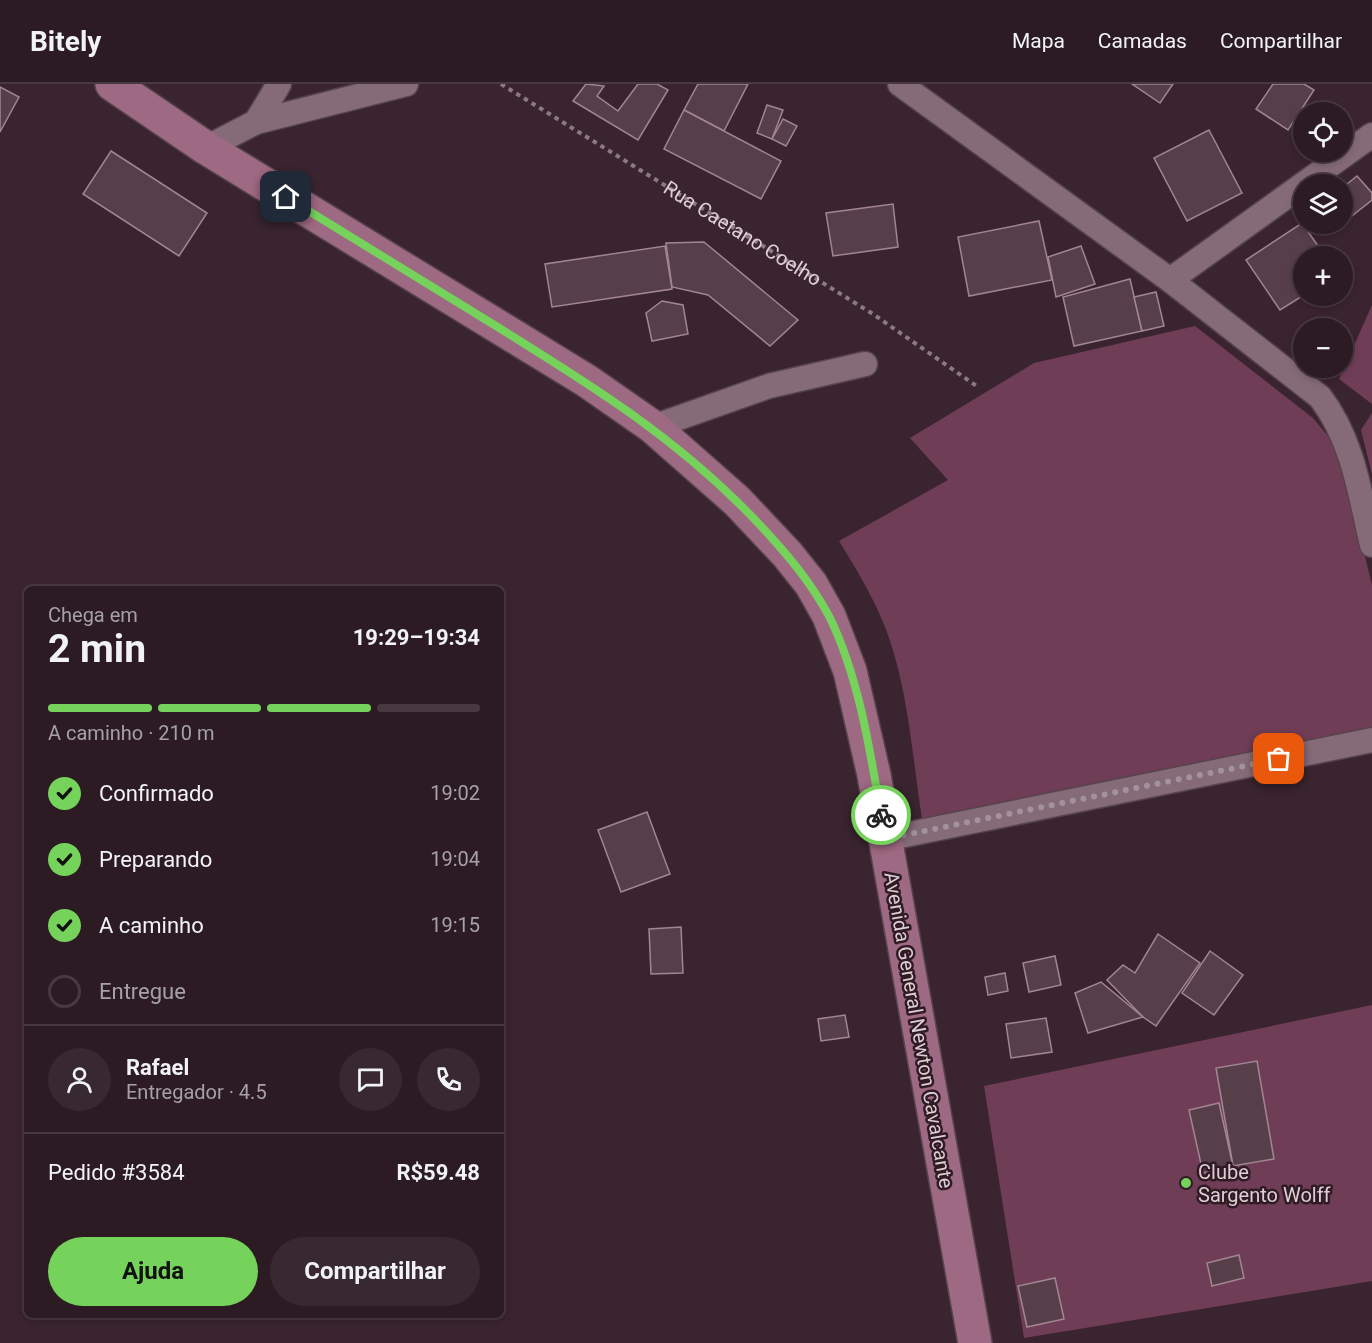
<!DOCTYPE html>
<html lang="pt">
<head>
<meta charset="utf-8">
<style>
  body { margin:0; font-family:Roboto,sans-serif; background:#382830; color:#f1f3f6; height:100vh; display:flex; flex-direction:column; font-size:22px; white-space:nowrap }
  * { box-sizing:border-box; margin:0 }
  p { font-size:20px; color:#a6a1a6 }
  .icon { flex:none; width:33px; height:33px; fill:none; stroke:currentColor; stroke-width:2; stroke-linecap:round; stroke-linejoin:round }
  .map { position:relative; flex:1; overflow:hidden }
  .drawer { position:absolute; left:24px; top:502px; width:480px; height:732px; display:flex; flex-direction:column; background:#2c1b23; border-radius:9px; box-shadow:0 3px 9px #0003,0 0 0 2px #483941 }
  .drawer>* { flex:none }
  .tools { position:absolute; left:1293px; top:18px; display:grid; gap:12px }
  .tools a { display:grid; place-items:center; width:60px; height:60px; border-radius:50%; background:#2c1b23; box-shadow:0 3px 9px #0003,0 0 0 2px #483941; font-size:30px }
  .pin { position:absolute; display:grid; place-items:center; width:51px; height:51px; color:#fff; margin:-26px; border-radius:12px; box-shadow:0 3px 9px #0006 }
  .courier { position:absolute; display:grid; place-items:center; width:60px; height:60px; margin:-30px; border:4px solid #75d25b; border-radius:50%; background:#fff; color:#222; box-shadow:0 2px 8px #0007 }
  .overview em { font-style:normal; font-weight:700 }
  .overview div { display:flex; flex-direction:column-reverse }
  .overview { display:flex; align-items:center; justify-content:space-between; height:102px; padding:0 24px }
  h1 { font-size:39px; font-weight:700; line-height:45px }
  .bar { display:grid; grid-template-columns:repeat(4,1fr); gap:9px 6px; align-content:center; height:72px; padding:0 24px }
  .bar i { height:8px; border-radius:4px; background:#483941 }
  .bar .selected { background:#75d25b }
  .bar p { grid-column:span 4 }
  .line { display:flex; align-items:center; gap:15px; padding:0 24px; border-top:2px solid #483941 }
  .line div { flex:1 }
  .round { display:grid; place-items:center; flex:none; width:63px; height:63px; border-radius:32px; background:#382830 }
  ol { padding:0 24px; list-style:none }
  li { display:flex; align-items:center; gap:18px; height:66px }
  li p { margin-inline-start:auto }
  li .icon { padding:6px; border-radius:50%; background:#75d25b; color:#111; stroke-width:4 }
  li:last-child { color:#a6a1a6 }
  li i { width:33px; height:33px; border:3px solid #483941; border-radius:50% }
  .primary-button { display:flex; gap:12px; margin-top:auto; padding:12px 24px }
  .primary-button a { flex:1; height:69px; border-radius:36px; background:#75d25b; color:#111; font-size:24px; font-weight:700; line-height:69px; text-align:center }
  .primary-button a+a { background:#382830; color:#f1f3f6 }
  header { display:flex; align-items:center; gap:36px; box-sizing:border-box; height:84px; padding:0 30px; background:#2c1b23; border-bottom:2px solid #483941 }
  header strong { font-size:28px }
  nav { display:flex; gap:33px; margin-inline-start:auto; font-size:21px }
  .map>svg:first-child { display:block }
  .green { fill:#703d57 }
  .building { fill:#573f4a; stroke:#a18692; stroke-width:1.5 }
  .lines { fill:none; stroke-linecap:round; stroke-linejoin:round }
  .minor-casing { stroke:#56434c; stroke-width:27 }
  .primary-casing { stroke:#56434c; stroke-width:36 }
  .path { stroke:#8c7a83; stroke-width:4; stroke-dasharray:4.5 4.5; stroke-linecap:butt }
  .minor { stroke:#856b77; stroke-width:24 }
  .primary { stroke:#9e6982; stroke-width:33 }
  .done { stroke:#a4929b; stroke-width:6; stroke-dasharray:0 10.8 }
  .route { stroke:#75d25b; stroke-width:8 }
  .poi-dot { fill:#75d25b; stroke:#301b25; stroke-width:2 }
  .labels { text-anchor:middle; stroke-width:5; stroke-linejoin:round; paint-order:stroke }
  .street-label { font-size:20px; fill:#ddced5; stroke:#301b25 }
  .poi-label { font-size:20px; fill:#ddced5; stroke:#301b25; text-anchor:start }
</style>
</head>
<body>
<header>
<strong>Bitely</strong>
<nav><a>Mapa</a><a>Camadas</a><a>Compartilhar</a></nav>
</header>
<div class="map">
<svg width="1372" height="1259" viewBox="0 0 1372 1259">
  <rect width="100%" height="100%" fill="#3a242f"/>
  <g class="green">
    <polygon points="1372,221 1372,320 1339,295"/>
    <path d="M1195,242L1313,334L1333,358L1345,390L1372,501V648L922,735C912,670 908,599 883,538C871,509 855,483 839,457L948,396L910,354L1034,279Z"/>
    <polygon points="1372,329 1372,391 1361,346"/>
    <polygon points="1372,921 1372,1197 1024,1254 984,1002"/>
  </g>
  <g class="building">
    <polygon points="586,0 604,2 597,12 618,27 638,0 657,0 668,6 638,56 573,17"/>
    <polygon points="698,0 748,0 724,47 684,26"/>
    <polygon points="1132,0 1173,0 1160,19"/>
    <polygon points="1273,0 1304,0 1314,6 1288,46 1256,25"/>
    <polygon points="0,3 19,13 0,48"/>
    <polygon points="767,21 783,26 772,55 757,49"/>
    <polygon points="684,26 781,77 761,115 664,65"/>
    <polygon points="783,35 797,42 786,62 772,55"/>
    <polygon points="1209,46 1242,109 1187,137 1154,74"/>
    <polygon points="111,67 207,129 179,172 83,110"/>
    <polygon points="1357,92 1372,109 1372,116 1343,139 1342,104"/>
    <polygon points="893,120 898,163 833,172 826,129"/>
    <polygon points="1039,137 1052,196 969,212 958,153"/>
    <polygon points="1302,139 1325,172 1304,172 1304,211 1280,226 1246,176"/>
    <polygon points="704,158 798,236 770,262 708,211 672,203 666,159"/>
    <polygon points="665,162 672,205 552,223 545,180"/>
    <polygon points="1081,162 1095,200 1056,213 1048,173"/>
    <polygon points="1130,195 1142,247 1074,262 1063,213"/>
    <polygon points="1156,208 1164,242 1142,247 1134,213"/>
    <polygon points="662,217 683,221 688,250 652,257 646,229"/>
    <polygon points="647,728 670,790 621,808 598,746"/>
    <polygon points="681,843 683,889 651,890 649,845"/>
    <polygon points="1158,850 1200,879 1156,942 1143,933 1107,896 1123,881 1135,889"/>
    <polygon points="1210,867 1243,891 1214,931 1182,909"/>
    <polygon points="1055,872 1061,901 1029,908 1023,879"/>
    <polygon points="1005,889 1008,907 988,911 985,893"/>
    <polygon points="1101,898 1143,933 1088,949 1075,909"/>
    <polygon points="845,931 849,953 821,957 818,935"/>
    <polygon points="1046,934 1052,968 1011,974 1006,940"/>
    <polygon points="1257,977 1274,1075 1233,1082 1216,984"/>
    <polygon points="1219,1019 1233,1082 1203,1089 1189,1026"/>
    <polygon points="1239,1171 1244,1194 1212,1202 1207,1179"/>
    <polygon points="1055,1194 1064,1235 1027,1243 1018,1202"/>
  </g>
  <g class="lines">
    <g class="minor-casing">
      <g id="minor">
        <path d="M900,0L1170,196L1320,313C1353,356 1360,410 1372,461"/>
        <polyline points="256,38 406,0"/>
        <polyline points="206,64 256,38 279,0"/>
        <polyline points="1170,196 1372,51"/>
        <polyline points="653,343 769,302 865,280"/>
        <polyline points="885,755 1372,656"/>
      </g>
    </g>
    <g class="primary-casing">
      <polyline id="primary" points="112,0 206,64 587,297 653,343 737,417 787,470 811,500 829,532 850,587 874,691 975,1259"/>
    </g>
    <path class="path" id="s1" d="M501,0L873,230L978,303"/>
    <use href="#minor" class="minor"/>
    <use href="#primary" class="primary"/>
  </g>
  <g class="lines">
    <polyline class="done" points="881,731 885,755 1279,675"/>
    <path class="route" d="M286,113C356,156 426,199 496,242C593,302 680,356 759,440C787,470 811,498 830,534C859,594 870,666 881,731"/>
  </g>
  <circle class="poi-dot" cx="1186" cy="1099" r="6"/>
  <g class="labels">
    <g class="street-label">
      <text dy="7" stroke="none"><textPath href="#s1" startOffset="284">Rua Caetano Coelho</textPath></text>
      <text transform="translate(919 946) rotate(80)" y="7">Avenida General Newton Cavalcante</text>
    </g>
    <g class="poi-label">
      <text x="1198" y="1095">Clube<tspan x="1198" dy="23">Sargento Wolff</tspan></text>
    </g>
  </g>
</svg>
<div class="tools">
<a><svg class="icon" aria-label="locate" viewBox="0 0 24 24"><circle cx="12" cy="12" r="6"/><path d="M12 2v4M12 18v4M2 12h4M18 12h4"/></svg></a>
<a><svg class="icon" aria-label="layers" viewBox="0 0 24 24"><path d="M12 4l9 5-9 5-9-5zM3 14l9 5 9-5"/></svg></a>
<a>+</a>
<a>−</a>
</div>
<div class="pin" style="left:1279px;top:675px;background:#ea580c"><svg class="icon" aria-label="bag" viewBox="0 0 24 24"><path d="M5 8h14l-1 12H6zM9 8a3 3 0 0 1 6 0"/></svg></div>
<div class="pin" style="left:286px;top:113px;background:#1f2937"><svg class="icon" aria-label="home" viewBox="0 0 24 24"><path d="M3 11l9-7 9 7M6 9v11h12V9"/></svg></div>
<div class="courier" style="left:881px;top:731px"><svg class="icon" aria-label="bike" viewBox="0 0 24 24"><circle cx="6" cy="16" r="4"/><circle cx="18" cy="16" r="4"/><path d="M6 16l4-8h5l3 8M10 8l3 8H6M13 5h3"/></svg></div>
<section class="drawer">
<div class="overview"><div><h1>2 min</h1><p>Chega em</p></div><em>19:29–19:34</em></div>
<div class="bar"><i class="selected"></i><i class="selected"></i><i class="selected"></i><i></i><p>A caminho · 210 m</p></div>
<ol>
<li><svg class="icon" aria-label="check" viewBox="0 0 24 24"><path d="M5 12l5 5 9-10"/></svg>Confirmado<p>19:02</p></li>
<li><svg class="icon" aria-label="check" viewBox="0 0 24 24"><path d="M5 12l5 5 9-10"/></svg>Preparando<p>19:04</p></li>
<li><svg class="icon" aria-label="check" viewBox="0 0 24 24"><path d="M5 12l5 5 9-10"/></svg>A caminho<p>19:15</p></li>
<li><i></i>Entregue</li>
</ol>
<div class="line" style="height:108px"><a class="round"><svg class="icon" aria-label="person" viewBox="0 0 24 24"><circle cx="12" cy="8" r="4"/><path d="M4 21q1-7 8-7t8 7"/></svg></a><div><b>Rafael</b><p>Entregador · 4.5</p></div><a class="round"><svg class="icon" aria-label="chat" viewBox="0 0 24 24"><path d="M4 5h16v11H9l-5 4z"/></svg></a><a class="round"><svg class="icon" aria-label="phone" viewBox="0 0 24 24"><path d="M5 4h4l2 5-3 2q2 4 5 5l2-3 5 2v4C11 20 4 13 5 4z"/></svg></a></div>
<div class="line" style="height:78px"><div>Pedido #3584</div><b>R$59.48</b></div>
<div class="primary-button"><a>Ajuda</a><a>Compartilhar</a></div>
</section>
</div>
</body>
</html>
